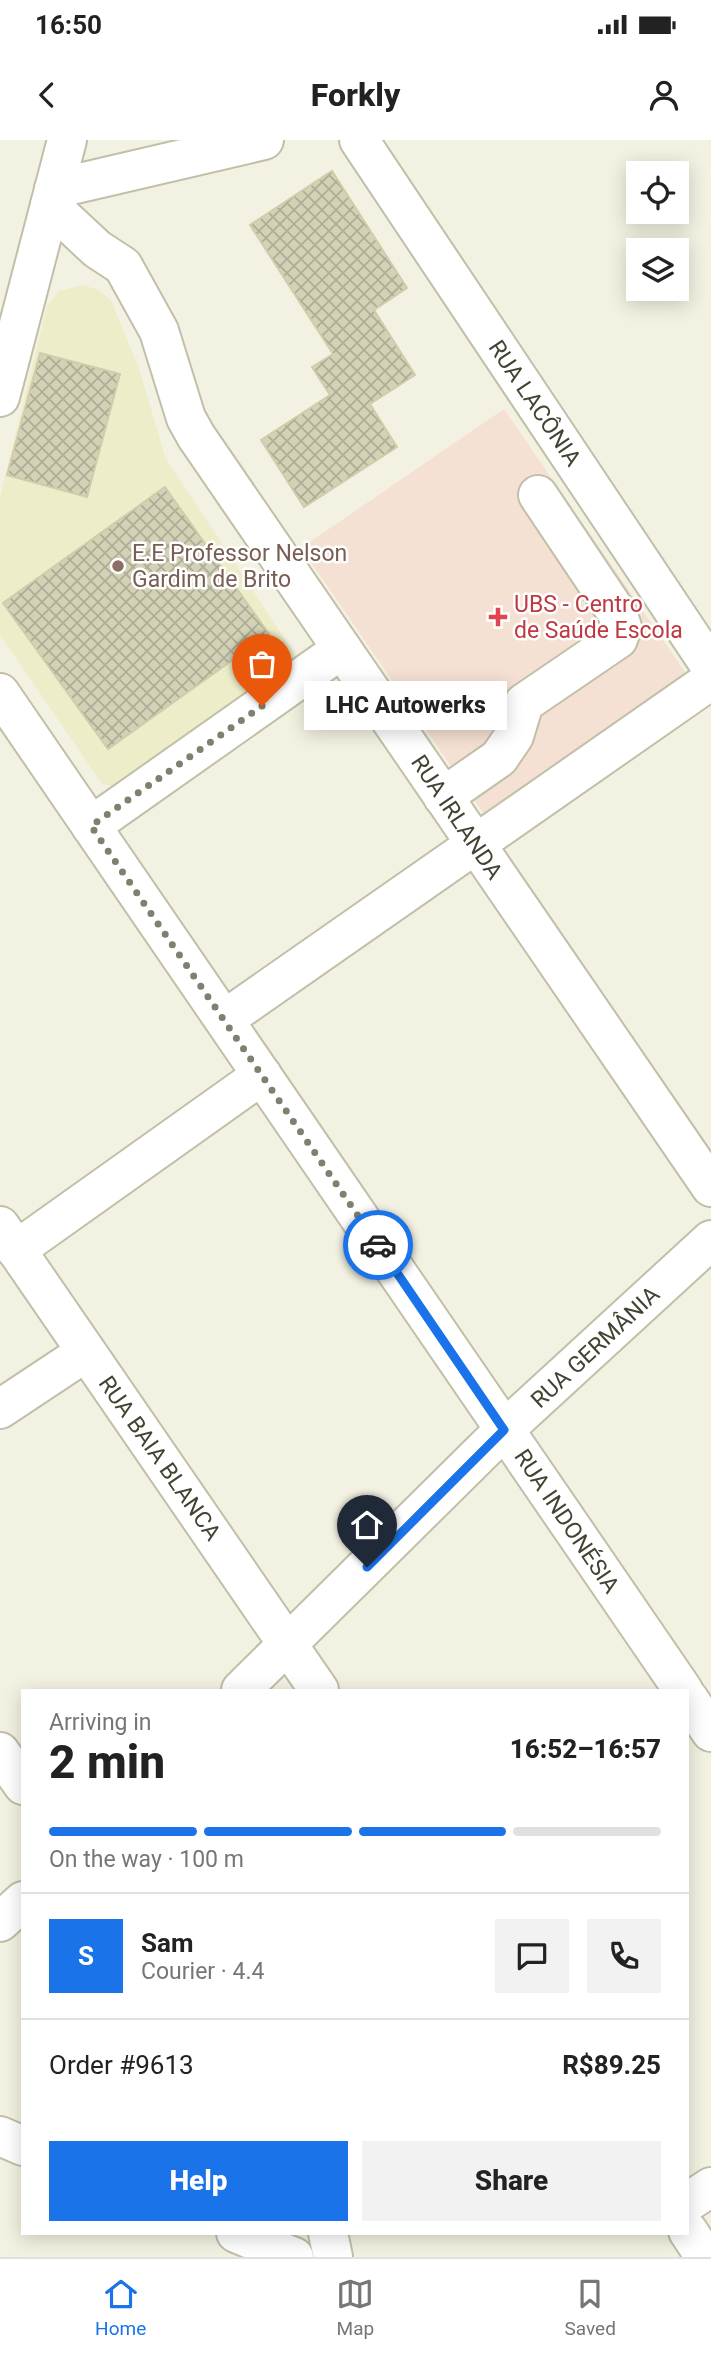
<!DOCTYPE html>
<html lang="en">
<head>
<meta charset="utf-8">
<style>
  body { margin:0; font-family:Roboto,sans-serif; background:#f2f2f2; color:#222; height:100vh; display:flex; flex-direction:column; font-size:26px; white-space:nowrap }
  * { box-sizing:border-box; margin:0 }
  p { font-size:23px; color:#767676 }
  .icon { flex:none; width:38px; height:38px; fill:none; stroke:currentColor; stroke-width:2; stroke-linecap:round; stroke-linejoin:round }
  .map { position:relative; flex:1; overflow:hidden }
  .panel { position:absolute; left:21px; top:1549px; width:668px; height:546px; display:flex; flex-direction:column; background:#fff; border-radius:0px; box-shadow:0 4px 18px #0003 }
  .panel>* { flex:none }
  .buttons { position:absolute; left:626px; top:21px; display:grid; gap:14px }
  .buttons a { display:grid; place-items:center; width:63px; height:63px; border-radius:0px; background:#fff; box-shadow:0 4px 18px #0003; font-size:35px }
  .pin { position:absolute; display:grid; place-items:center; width:60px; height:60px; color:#fff; margin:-72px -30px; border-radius:50% 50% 50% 0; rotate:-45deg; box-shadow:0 0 7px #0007 }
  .pin .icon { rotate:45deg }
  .courier { position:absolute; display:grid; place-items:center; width:70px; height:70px; margin:-35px; border:5px solid #1a73e8; border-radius:50%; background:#fff; color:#222; box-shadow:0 2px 9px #0007 }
  .bubble { position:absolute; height:49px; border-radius:0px; background:#fff; box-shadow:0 4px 18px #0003; font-size:23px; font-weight:800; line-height:49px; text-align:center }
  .summary em { font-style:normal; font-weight:800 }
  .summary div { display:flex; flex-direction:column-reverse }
  .summary { display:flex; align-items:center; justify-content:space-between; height:119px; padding:0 28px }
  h1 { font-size:46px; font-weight:800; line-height:52px }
  .bar { display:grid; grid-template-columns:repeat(4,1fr); gap:10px 7px; align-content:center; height:84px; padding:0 28px }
  .bar i { height:9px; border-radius:5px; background:#e0e0e0 }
  .bar .active { background:#1a73e8 }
  .bar p { grid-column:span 4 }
  .line { display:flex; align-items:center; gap:18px; padding:0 28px; border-top:2px solid #e0e0e0 }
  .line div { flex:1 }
  .round { display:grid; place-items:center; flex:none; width:74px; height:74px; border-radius:0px; background:#f2f2f2 }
  .cta { display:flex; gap:14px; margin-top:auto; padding:14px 28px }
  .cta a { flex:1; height:80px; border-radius:0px; background:#1a73e8; color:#fff; font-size:28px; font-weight:800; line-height:80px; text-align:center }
  .cta a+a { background:#f2f2f2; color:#222 }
  .status { display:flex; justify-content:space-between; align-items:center; height:49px; padding:0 35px; background:#fff; direction:ltr }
  .status svg { height:19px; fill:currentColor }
  header { display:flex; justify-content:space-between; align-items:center; height:91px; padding:0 28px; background:#fff; font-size:32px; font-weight:800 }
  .dock { display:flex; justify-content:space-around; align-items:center; height:98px; border-top:2px solid #e0e0e0; background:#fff; font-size:19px; color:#767676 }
  .dock a { display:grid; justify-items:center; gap:4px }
  .dock .active { color:#1a73e8 }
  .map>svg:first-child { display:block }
  .education { fill:#ededca }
  .medical { fill:#f5e1d3 }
  .building { fill:url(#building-cross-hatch); stroke:#d1cca9; stroke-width:2 }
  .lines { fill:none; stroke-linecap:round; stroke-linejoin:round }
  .minor-casing { stroke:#c1bfa7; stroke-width:42 }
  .minor { stroke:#fff; stroke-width:38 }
  .done { stroke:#818070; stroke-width:7; stroke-dasharray:0 12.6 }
  .route { stroke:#1a73e8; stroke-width:9 }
  .education-dot { fill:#8d6e63; stroke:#fff; stroke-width:2.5 }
  .health-dot { fill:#e0444e; stroke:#fff; stroke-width:2.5 }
  .labels { text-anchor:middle; stroke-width:5; stroke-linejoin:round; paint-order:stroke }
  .street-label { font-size:23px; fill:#444232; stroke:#fff }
  .education-label { font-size:23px; fill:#785e54; stroke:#fff; text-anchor:start }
  .health-label { font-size:23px; fill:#be3a42; stroke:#fff; text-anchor:start }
</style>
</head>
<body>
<div class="status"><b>16:50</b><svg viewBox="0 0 49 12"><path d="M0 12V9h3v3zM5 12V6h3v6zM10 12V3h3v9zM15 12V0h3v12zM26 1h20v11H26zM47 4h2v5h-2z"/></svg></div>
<header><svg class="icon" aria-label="back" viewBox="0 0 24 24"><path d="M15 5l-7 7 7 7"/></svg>Forkly<svg class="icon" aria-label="person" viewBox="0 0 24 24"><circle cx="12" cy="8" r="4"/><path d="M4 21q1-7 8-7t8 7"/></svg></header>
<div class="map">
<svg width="711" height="2117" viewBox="0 0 711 2117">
  <defs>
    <pattern id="building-cross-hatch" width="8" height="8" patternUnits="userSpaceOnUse" patternTransform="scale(1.75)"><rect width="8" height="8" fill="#d4d2b6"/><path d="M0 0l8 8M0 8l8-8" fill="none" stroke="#aeac95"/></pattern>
  </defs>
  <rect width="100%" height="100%" fill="#f3f2e2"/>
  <polygon class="education" points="82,145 99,150 111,160 140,231 165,317 296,516 113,646 102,644 0,495 0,357 47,166 59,151"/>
  <polygon class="medical" points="504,269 694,545 490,683 301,408"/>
  <g class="building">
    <polygon points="332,31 407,148 374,170 415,235 370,264 397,307 304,367 261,300 330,255 312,227 333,214 250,85"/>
    <polygon points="40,213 120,234 87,357 7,335"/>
    <polygon points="165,347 269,494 108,609 3,463"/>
  </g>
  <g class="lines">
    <g class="minor-casing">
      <g id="minor">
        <polyline points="359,0 711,527"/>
        <polyline points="54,49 264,0"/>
        <polyline points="50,65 97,109 123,126 159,191 186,278 196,296 711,1047"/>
        <polyline points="0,257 67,0"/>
        <polyline points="0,553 683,1550"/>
        <polyline points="443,657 499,618 514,596 524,563 618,499 622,487 617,473 538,355"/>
        <polyline points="91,686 342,509"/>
        <polyline points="225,879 711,540"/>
        <polyline points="0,1086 319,1550"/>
        <polyline points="16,1110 262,935"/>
        <polyline points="0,1269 86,1212"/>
        <polyline points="241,1550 504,1290 711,1100"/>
        <polyline points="688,1558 711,1592"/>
        <polyline points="0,1612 23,1645"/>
        <polyline points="0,1782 23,1761"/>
        <polyline points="0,1996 23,2006"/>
        <polyline points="688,2062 711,2047"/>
        <polyline points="688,2091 705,2117"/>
        <polyline points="236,2093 294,2117"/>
        <polyline points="328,2093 333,2117"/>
      </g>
    </g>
    <use href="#minor" class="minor"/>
  </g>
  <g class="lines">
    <polyline class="done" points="262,566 91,686 378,1105"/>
    <polyline class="route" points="367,1427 504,1290 378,1105"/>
  </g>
  <circle class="education-dot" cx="118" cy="426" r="7"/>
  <path class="health-dot" d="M494.5 466.5h7v7h7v7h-7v7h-7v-7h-7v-7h7z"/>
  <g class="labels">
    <g class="street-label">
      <text transform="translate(535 263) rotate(56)" y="8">RUA LACÔNIA</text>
      <text transform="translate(457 677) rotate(56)" y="8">RUA IRLANDA</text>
      <text transform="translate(595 1207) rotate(-43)" y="8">RUA GERMÂNIA</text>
      <text transform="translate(160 1318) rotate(55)" y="8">RUA BAIA BLANCA</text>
      <text transform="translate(567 1381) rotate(56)" y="8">RUA INDONÉSIA</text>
    </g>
    <g class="education-label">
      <text x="132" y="421">E.E Professor Nelson<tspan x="132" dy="26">Gardim de Brito</tspan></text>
    </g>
    <g class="health-label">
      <text x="514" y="472">UBS - Centro<tspan x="514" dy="26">de Saúde Escola</tspan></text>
    </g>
  </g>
</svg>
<div class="buttons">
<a><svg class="icon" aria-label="locate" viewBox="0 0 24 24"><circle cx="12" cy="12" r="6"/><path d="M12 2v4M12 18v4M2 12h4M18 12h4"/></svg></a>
<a><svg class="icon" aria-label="layers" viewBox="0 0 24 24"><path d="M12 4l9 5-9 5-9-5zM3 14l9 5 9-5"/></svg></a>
</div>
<div class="pin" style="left:262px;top:566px;background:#ea580c"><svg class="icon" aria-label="bag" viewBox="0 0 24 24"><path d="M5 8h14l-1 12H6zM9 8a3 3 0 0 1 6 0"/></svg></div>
<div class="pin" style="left:367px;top:1427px;background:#1f2937"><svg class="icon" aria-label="home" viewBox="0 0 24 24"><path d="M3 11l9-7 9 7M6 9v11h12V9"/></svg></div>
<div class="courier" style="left:378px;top:1105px"><svg class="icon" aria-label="car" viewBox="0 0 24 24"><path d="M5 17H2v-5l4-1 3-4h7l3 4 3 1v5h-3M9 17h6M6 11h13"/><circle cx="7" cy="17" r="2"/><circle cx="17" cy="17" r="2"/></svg></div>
<div class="bubble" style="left:304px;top:541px;width:203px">LHC Autowerks</div>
<section class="panel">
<div class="summary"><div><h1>2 min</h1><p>Arriving in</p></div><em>16:52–16:57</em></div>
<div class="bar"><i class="active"></i><i class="active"></i><i class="active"></i><i></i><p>On the way · 100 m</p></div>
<div class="line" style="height:126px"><b class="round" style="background:#1a73e8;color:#fff">S</b><div><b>Sam</b><p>Courier · 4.4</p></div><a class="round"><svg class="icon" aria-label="chat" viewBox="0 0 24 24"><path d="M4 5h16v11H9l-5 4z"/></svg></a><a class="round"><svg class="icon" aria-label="phone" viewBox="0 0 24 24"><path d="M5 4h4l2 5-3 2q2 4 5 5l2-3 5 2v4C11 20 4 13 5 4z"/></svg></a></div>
<div class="line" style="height:91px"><div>Order #9613</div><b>R$89.25</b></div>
<div class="cta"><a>Help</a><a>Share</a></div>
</section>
</div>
<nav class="dock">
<a class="active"><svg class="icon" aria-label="home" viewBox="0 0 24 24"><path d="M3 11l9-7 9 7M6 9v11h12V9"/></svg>Home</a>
<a><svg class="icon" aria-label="map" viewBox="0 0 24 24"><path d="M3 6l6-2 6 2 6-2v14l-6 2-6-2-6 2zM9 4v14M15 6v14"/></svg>Map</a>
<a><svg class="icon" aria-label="saved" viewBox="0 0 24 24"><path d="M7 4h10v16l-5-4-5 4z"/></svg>Saved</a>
</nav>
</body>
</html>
